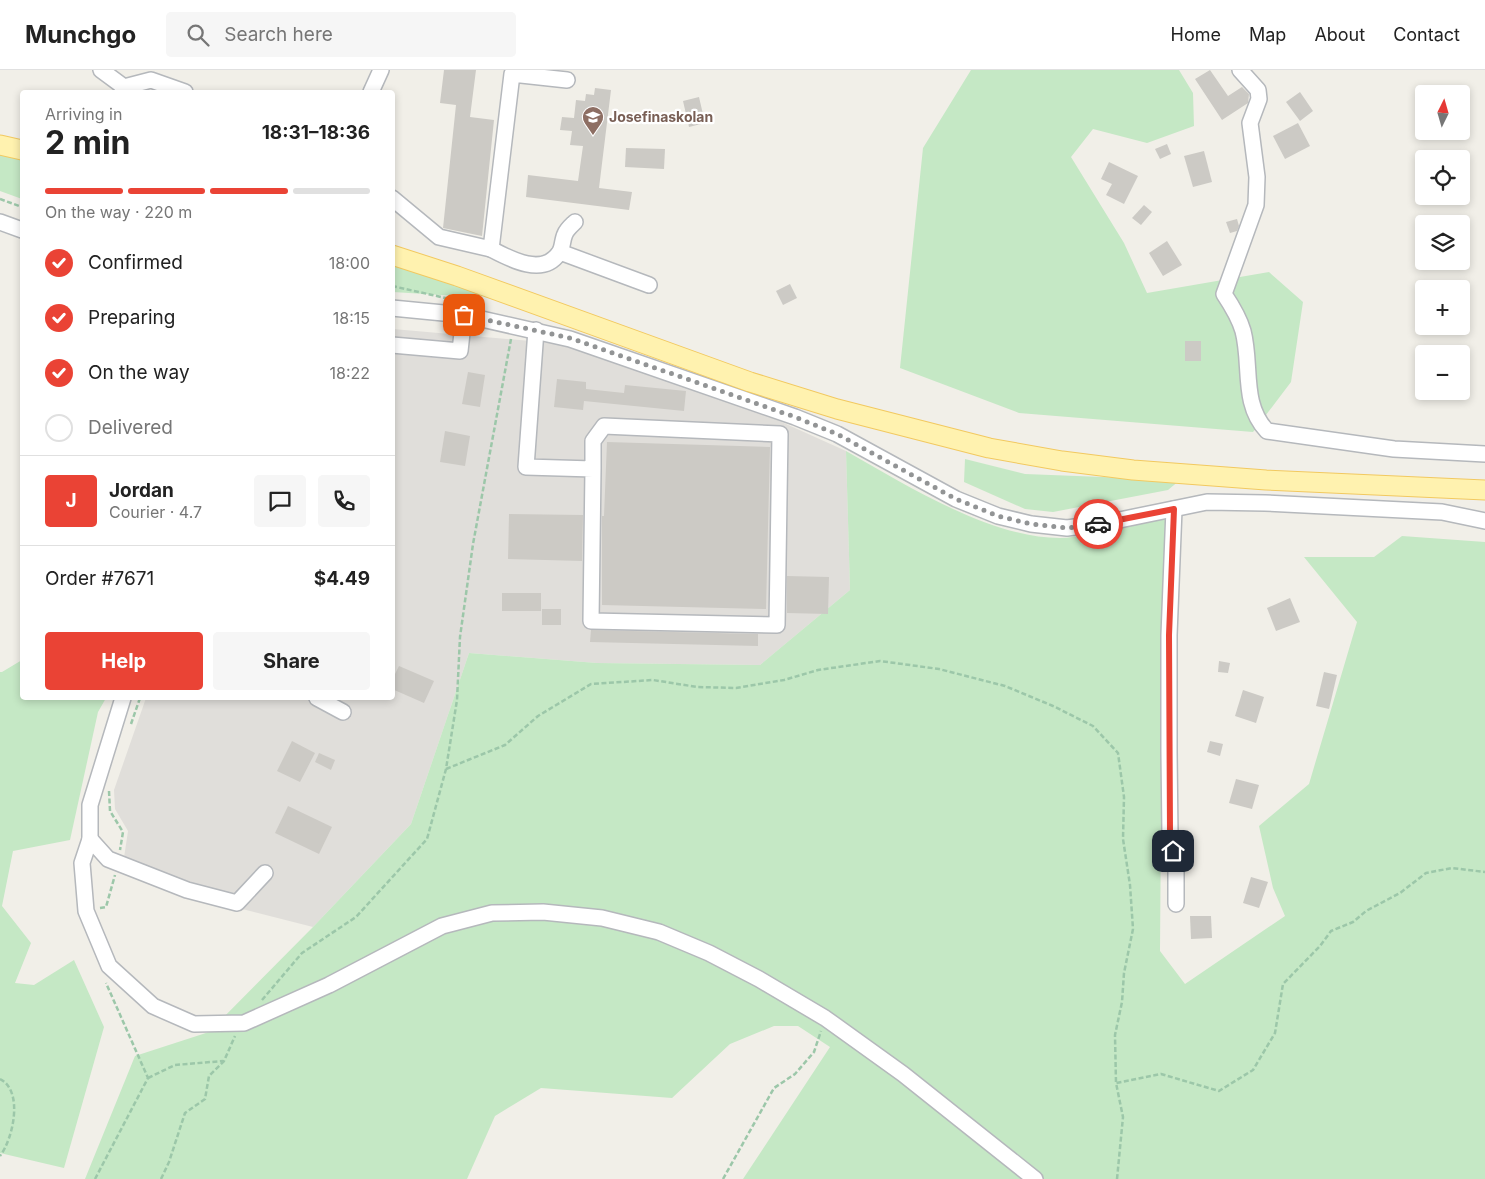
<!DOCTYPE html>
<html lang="en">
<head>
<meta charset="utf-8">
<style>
  body { margin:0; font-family:Inter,sans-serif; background:#f6f6f6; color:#222; height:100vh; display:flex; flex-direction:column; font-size:19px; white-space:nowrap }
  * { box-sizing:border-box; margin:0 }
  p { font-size:16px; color:#767676 }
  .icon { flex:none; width:28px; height:28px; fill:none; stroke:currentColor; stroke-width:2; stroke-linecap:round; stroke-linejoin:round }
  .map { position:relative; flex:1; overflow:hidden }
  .drawer { position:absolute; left:20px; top:20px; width:375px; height:610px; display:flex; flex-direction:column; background:#fff; border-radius:5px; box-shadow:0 2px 8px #0003 }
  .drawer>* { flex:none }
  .needle { width:32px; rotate:5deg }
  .fabs { position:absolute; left:1415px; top:15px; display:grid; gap:10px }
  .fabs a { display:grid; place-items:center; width:55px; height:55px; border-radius:5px; background:#fff; box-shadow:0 2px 8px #0003; font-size:25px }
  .pin { position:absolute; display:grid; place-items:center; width:42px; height:42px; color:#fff; margin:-21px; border-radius:10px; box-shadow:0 2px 8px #0006 }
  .courier { position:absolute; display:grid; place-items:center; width:50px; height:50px; margin:-25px; border:4px solid #ea4335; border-radius:50%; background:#fff; color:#222; box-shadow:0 1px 6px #0007 }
  .headline em { font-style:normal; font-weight:700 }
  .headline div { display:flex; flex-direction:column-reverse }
  .headline { display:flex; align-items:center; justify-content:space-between; height:85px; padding:0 25px }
  h1 { font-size:32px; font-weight:700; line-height:38px }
  .bar { display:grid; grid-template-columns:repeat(4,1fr); gap:8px 5px; align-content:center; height:60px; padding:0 25px }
  .bar i { height:6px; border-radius:4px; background:#e0e0e0 }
  .bar .current { background:#ea4335 }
  .bar p { grid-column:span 4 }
  .line { display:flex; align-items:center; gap:12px; padding:0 25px; border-top:1px solid #e0e0e0 }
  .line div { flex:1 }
  .round { display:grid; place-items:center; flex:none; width:52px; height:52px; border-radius:5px; background:#f6f6f6 }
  ol { padding:0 25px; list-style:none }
  li { display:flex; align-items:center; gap:15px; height:55px }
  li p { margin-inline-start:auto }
  li .icon { padding:5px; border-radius:50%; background:#ea4335; color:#fff; stroke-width:4 }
  li:last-child { color:#767676 }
  li i { width:28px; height:28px; border:2px solid #e0e0e0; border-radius:50% }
  .cta { display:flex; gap:10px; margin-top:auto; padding:10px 25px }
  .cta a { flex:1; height:58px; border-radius:5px; background:#ea4335; color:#fff; font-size:20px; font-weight:700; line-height:58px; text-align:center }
  .cta a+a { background:#f6f6f6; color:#222 }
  header { display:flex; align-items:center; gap:30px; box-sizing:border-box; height:70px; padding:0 25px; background:#fff; border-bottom:1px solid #e0e0e0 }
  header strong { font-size:24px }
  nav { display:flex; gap:28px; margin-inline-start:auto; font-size:18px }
  .search { width:350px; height:45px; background:#f6f6f6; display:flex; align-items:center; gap:12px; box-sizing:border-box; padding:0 18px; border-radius:5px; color:#767676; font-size:19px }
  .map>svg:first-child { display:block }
  .industrial { fill:#e0deda }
  .green { fill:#c5e8c5 }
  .building { fill:#cccac5 }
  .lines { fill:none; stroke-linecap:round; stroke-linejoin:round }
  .minor-casing { stroke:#b5b8bc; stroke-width:18 }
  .major-casing { stroke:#f2c960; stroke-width:21 }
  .path { stroke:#9cc7a9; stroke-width:2.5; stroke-dasharray:5 2.5; stroke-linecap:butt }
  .minor { stroke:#fff; stroke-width:15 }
  .major { stroke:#fff2af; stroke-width:19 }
  .done { stroke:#929495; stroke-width:5; stroke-dasharray:0 9 }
  .route { stroke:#ea4335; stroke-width:6 }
  .labels { text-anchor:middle; stroke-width:4.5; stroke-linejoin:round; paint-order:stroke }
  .education-label { font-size:14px; font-weight:bold; fill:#785e54; stroke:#fff; text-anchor:start }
</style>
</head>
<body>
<header>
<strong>Munchgo</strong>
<div class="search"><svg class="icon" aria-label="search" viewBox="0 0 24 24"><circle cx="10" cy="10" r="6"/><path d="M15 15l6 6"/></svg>Search here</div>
<nav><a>Home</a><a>Map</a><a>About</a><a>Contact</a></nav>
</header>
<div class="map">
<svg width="1485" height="1109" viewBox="0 0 1485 1109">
  <rect width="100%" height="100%" fill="#f1efe8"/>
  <polygon class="industrial" points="393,259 564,274 690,315 775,349 846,381 850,520 760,595 597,593 469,583 411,754 313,857 187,825 122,801 128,761 115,739 114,720 146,628 392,628"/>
  <g class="green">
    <polygon points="971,0 1179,0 1193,23 1194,56 1147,73 1093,59 1071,87 1124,173 1147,223 1269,202 1303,232 1291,312 1253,362 1019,343 900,298 923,78"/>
    <polygon points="0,84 22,90 22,129 0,121"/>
    <polygon points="392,193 493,224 472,227 393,222"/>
    <path d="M846,381C906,415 990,468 1060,468C1069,468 1078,466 1087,464C1114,460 1139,454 1165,448L1162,613L1160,881L1185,914L1285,846L1273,818L1259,756L1309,714L1357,552L1304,487H1374L1402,466L1485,472V1109H743L830,977L798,956H774L730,974L672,1028L541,1018L495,1046L467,1109H85L135,986L209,962L313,857L411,754L469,583L597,593L760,595L850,520Z"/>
    <polygon points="965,389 1025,404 1180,410 1168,420 1053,442 1025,439 964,412"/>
    <polygon points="22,590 22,628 106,628 98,642 70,770 13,781 2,836 31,873 15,913 34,915 74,890 104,957 64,1098 0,1083 0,602 2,602"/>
  </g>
  <g class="building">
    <polygon points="444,0 476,0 470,47 494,50 482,166 443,158 456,35 440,33"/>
    <polygon points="1210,0 1228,26 1242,17 1249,24 1248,33 1222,50 1195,9"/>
    <polygon points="595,18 611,20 599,118 632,122 629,140 526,127 528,105 578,111 583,76 570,75 572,61 560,60 562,47 574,48 576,30 585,31 586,24 594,25"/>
    <polygon points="1300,22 1313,41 1300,51 1286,32"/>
    <polygon points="699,27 705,53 689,57 683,31"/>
    <polygon points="1298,53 1310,76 1285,89 1273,66"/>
    <polygon points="1167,74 1171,84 1160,89 1155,79"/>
    <polygon points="626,78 665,79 664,99 625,97"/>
    <polygon points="1204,81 1212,112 1193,117 1184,86"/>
    <polygon points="1109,92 1138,106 1124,134 1106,125 1112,114 1101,109"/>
    <polygon points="1144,135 1152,142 1141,155 1132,148"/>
    <polygon points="1237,149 1239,156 1237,161 1230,163 1226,152"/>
    <polygon points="1167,171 1182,195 1163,206 1149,183"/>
    <polygon points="790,214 797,228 783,235 776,221"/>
    <rect x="1185" y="271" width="16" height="20"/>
    <polygon points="468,302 485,305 480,337 462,334"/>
    <polygon points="557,309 586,312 586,319 624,323 625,315 686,321 684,341 584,331 583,340 554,337"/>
    <polygon points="445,361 470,366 465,396 440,392"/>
    <polygon points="607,372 770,377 766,539 602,535 602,446 604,446"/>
    <polygon points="509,444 583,445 582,491 508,489"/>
    <polygon points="787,506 829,507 828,544 787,543"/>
    <rect x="502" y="523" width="39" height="18"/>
    <polygon points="1290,528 1300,552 1276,561 1267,538"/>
    <rect x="542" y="539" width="19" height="16"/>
    <polygon points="591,560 758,564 758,576 590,572"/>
    <polygon points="1219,591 1230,593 1228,603 1218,602"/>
    <polygon points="399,596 434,611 424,633 392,619 392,610"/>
    <polygon points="1324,602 1337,605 1329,639 1316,636"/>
    <polygon points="1243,620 1264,627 1256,653 1235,646"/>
    <polygon points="292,671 315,683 300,712 277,701"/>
    <polygon points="1210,671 1223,674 1220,686 1207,682"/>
    <polygon points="319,683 335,690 331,700 315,692"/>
    <polygon points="1236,709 1259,715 1252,739 1229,733"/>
    <polygon points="288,736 332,757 319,784 275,763"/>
    <polygon points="1251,807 1268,812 1259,838 1243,833"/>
    <polygon points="1190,846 1211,846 1212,868 1191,869"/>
  </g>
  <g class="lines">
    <g class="minor-casing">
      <g id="minor">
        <polyline points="101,0 124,17 122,22"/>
        <path d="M1240,0L1258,20L1259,29L1250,53L1257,107L1256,135L1224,224C1232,236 1239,247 1243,261C1252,295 1241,334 1267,361L1394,379L1485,384"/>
        <polyline points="124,17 151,10 185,22"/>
        <polyline points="371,22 381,0"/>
        <polyline points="392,128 439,167 491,179 512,4 567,10"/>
        <polyline points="0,152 22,160"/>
        <path d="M491,179C510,189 543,207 559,183C563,178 562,170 565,164C567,159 572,155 575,152"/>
        <polyline points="560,182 649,215"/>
        <polyline points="392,238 464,245 570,269 795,347 837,364 956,429 998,446 1031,454 1067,458 1105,453 1207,432 1265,433 1442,442 1485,451"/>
        <polyline points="536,260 526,397 593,399 591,551 777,555 780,364 604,356 593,371 593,399"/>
        <polyline points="392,275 460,281 464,245"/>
        <polyline points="1174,439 1169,565 1169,682 1170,765 1176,801 1176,834"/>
        <polyline points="123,628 90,735 90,769 82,793 86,841 109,896 153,936 194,954 244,953 329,915 442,856 492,843 543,842 602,848 659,862 709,883 759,909 825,948 903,1004 1035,1109"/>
        <polyline points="317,628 343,642"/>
        <polyline points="90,769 108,789 187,820 237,833 265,803"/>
      </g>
    </g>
    <g class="major-casing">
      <g id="major">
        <polyline points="0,75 22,80"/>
        <polyline points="392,185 457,206 750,312 837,339 989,378 1062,391 1133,400 1266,410 1485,420"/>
      </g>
    </g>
    <g class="path">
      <polyline points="0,129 22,137"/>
      <polyline points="392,216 450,229"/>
      <polyline points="131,654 140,628"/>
      <polyline points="446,699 505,675 538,646 591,614 653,610 697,617 736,618 784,610 818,600 880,591 939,599 1005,616 1053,636 1093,656 1118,683 1124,727 1123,769 1130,815 1133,859 1124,903 1122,932 1115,965 1116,1013"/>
      <polyline points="109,721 110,741 123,762 120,780"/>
      <polyline points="100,838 106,837 115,805"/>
      <polyline points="262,930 302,883 356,847 427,769 446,699 457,630 460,567 473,474 511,269"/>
      <polyline points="148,1008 175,995 223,991"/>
      <path d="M0,1009C24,1021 13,1069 0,1086"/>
      <polyline points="95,1109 148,1008 106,913"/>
      <polyline points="161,1109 169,1092 185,1043 205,1029 209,1006 224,991 235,966"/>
      <polyline points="723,1109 774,1018 795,1004 814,982 821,961"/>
      <polyline points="1117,1109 1123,1047 1116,1013 1161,1004 1219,1021 1253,1000 1275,963 1283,914 1320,876 1331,861 1353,852 1366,841 1400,823 1426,803 1452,798 1485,802"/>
    </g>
    <use href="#minor" class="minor"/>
    <use href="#major" class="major"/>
  </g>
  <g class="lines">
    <polyline class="done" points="464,245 570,268 795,347 837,364 956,429 998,446 1031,454 1067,458 1098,454"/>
    <polyline class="route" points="1098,454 1174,439 1169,565 1170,764 1173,781"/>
  </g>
  <defs>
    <g id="school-pin" transform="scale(1.125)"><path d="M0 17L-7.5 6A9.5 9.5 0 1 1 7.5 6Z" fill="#8d6e63" stroke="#fff"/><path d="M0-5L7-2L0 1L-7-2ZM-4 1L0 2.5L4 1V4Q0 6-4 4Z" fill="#fff"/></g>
  </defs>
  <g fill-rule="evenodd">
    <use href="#school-pin" x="593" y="47"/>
  </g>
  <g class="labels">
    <g class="education-label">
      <text x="609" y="52">Josefinaskolan</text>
    </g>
  </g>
</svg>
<div class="fabs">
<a><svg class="needle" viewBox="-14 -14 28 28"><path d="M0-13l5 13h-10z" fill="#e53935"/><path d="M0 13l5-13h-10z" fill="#767676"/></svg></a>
<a><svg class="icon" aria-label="locate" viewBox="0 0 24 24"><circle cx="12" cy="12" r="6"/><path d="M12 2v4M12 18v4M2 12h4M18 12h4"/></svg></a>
<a><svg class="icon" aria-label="layers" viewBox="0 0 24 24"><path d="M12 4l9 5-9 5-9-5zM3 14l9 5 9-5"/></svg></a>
<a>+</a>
<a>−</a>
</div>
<div class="pin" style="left:464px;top:245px;background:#ea580c"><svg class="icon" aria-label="bag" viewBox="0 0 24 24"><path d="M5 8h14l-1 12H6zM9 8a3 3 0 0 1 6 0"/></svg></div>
<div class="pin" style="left:1173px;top:781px;background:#1f2937"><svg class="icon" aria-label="home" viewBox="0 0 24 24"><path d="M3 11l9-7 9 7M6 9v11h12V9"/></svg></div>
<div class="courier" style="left:1098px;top:454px"><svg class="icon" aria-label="car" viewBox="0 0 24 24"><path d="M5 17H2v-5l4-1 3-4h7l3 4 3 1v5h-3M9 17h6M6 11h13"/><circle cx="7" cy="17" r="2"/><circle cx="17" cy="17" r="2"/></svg></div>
<section class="drawer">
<div class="headline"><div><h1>2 min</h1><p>Arriving in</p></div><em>18:31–18:36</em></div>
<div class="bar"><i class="current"></i><i class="current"></i><i class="current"></i><i></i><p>On the way · 220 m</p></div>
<ol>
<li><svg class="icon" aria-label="check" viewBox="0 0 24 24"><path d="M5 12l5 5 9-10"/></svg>Confirmed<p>18:00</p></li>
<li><svg class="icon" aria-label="check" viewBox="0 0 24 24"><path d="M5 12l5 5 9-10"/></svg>Preparing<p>18:15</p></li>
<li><svg class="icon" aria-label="check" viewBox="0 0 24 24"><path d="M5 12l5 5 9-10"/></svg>On the way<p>18:22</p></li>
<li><i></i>Delivered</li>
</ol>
<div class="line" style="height:90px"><b class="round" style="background:#ea4335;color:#fff">J</b><div><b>Jordan</b><p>Courier · 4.7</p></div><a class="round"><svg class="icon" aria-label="chat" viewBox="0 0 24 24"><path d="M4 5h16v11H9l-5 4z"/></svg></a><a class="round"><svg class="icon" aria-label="phone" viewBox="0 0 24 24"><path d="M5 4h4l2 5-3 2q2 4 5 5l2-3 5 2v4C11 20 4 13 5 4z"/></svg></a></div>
<div class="line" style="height:65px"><div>Order #7671</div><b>$4.49</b></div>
<div class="cta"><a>Help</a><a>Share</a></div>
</section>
</div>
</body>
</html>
